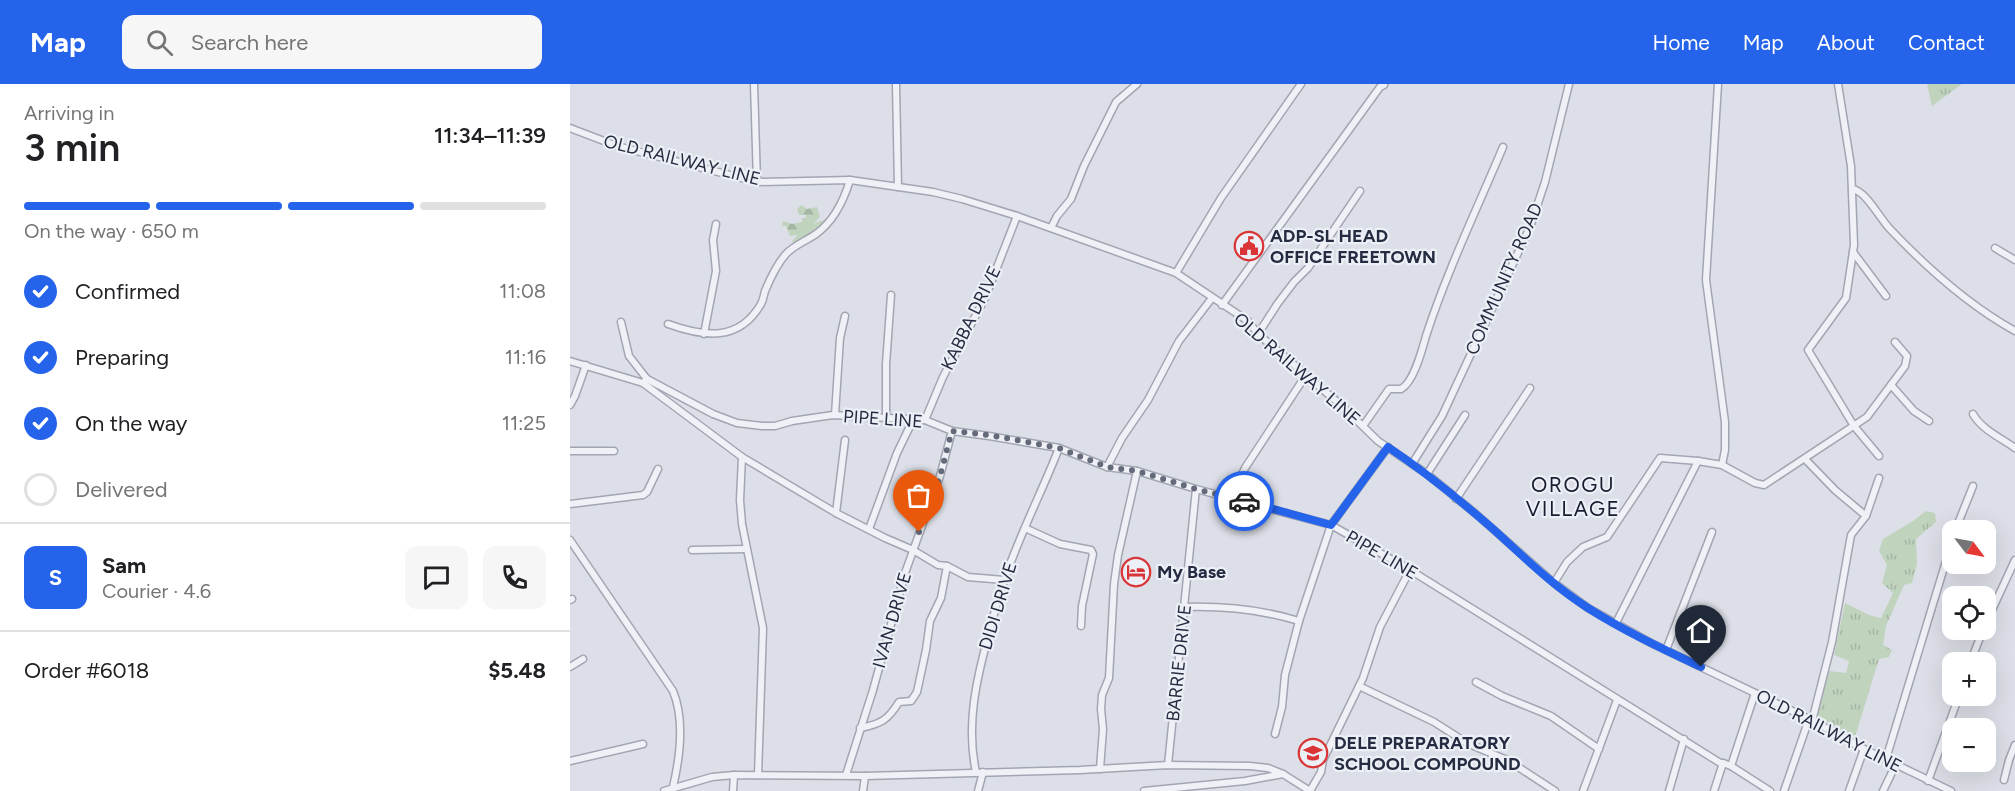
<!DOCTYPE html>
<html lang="en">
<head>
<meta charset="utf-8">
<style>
  body { margin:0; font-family:Figtree,sans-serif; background:#f6f6f6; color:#202124; height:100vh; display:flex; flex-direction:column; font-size:22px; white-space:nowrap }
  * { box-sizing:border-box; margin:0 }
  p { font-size:20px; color:#757577 }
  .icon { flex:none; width:33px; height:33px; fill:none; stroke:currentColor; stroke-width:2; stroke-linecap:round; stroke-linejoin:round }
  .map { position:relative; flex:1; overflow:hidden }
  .panel { display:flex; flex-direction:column; background:#fff; width:570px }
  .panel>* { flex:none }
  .needle { width:39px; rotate:122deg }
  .buttons { position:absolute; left:1372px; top:436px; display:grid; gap:12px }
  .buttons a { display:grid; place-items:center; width:54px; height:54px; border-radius:12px; background:#fff; box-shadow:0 6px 24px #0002; font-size:30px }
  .pin { position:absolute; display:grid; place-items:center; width:51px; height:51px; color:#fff; margin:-62px -26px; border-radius:50% 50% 50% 0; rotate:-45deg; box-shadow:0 0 6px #0007 }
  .pin .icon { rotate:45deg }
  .courier { position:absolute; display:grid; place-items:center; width:60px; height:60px; margin:-30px; border:4px solid #2563eb; border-radius:50%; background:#fff; color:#222; box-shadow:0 2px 8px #0007 }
  .summary em { font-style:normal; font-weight:600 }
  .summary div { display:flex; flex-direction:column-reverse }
  .summary { display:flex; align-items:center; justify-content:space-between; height:102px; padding:0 24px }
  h1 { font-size:39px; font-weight:600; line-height:45px }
  .bar { display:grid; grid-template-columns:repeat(4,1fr); gap:9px 6px; align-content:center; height:72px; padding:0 24px }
  .bar i { height:8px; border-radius:4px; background:#e0e0e0 }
  .bar .selected { background:#2563eb }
  .bar p { grid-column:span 4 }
  .line { display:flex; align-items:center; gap:15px; padding:0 24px; border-top:2px solid #e0e0e0 }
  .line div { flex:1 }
  .round { display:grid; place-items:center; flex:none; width:63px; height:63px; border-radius:12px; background:#f6f6f6 }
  ol { padding:0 24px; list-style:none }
  li { display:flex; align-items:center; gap:18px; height:66px }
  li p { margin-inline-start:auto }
  li .icon { padding:6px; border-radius:50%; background:#2563eb; color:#fff; stroke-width:4 }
  li:last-child { color:#757577 }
  li i { width:33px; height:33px; border:3px solid #e0e0e0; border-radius:50% }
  header { display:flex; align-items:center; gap:36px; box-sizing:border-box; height:84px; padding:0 30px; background:#2563eb; color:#fff }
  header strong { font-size:28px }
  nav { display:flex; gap:33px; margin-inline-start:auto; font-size:21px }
  .search { width:420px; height:54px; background:#f6f6f6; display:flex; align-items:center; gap:15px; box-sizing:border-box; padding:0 21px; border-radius:12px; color:#757577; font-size:22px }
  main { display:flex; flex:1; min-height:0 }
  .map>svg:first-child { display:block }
  .grass { fill:url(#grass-tufts) }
  .forest { fill:url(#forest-firs) }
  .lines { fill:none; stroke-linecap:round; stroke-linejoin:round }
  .minor-casing { stroke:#a2a5b2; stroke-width:9 }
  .minor { stroke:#f0f1f6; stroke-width:6 }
  .done { stroke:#656a7b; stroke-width:6; stroke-dasharray:0 10.8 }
  .route { stroke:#2563eb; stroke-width:8 }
  .labels { text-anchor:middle; stroke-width:4.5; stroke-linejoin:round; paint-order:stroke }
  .street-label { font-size:18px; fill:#252b40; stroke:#eceff6 }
  .poi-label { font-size:18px; font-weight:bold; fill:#252b40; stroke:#eceff6; text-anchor:start }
  .quarter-label { font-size:21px; letter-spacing:1.5px; fill:#171c30; stroke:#eceff6 }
</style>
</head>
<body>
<header>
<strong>Map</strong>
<div class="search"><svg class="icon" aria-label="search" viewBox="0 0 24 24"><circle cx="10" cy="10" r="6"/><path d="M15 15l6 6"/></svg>Search here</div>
<nav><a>Home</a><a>Map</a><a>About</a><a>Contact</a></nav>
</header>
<main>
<section class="panel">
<div class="summary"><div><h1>3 min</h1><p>Arriving in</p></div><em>11:34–11:39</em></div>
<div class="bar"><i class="selected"></i><i class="selected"></i><i class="selected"></i><i></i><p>On the way · 650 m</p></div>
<ol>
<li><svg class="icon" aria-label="check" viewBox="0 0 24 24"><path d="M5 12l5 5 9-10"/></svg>Confirmed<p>11:08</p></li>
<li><svg class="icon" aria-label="check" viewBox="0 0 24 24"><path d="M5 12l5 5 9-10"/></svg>Preparing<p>11:16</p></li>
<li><svg class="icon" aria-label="check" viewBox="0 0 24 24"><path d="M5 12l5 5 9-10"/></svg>On the way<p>11:25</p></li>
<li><i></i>Delivered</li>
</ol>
<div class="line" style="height:108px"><b class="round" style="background:#2563eb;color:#fff">S</b><div><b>Sam</b><p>Courier · 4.6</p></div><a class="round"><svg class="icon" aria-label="chat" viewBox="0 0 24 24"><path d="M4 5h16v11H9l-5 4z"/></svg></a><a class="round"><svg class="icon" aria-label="phone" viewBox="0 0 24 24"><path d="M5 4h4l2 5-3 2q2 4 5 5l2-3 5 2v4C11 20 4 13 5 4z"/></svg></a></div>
<div class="line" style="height:78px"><div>Order #6018</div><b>$5.48</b></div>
</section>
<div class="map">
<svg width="1445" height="707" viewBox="0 0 1445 707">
  <defs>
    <pattern id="grass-tufts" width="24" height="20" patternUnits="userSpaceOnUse" patternTransform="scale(1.5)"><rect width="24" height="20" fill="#bfd3bd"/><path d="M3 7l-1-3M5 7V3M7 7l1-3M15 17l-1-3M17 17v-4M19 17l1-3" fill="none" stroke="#a4b5a4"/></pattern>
    <pattern id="forest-firs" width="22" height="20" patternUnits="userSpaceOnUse" patternTransform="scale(1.5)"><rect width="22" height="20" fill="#bfd3bd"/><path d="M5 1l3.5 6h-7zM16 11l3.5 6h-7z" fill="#a4b5a4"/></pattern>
  </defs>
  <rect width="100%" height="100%" fill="#dddfe8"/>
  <g class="grass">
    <polygon points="1357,0 1392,0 1362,22"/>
    <polygon points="1356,427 1365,429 1366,438 1346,455 1347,480 1342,499 1334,501 1316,542 1313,561 1322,566 1319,573 1309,575 1285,653 1247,634 1259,587 1276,589 1279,577 1264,571 1275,519 1299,531 1311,534 1323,509 1312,499 1317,481 1309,467 1313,455 1343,437"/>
  </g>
  <polygon class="forest" points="231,121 237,125 247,123 250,133 243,140 256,135 248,147 225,160 222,157 228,151 220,152 216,142 212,142 213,137 222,140 232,138 232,134 236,134 236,131 229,131 227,125"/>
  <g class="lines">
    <g class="minor-casing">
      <g id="minor">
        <polyline points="184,0 187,98"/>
        <polyline points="326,0 328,103"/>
        <polyline points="1148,0 1136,196 1155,338 1155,366 1152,381"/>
        <polyline points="1268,0 1281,82 1284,161 1276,214 1238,266 1284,342 1309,372"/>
        <polyline points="0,44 47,62 187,98 280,96 363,108 392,115 447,132 606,189 678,237 688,250 772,322 808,357 857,390 906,430 984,499 1018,524 1081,559 1239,635 1294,665 1381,707"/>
        <path d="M1282,105C1295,106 1309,133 1319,144C1354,181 1400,222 1445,247"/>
        <polyline points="481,144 487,132 501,115 514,82 546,18 567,0"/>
        <polyline points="1425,164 1445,176"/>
        <polyline points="1283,168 1316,212"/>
        <polyline points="606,189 651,114 731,0"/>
        <polyline points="652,221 810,3 814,1"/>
        <polyline points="51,238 59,272 77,295"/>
        <path d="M98,240C134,253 169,258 191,220C193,216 194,211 195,207C200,195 207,180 216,170C224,161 236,157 246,150C264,137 274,116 280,96"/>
        <polyline points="134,250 146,187 143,156 146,140"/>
        <polyline points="688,250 708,219 724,198 738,184 790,107"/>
        <polyline points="0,277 73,299 77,295 143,330 167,339 192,342 205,342 222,337 263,331 355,336 382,347 419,352 489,364 537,383 567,387 626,405 761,441 840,486 1152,680 1153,679 1161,682 1200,707"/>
        <polyline points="73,299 172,373 266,429 315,454 343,466 368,481 377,482 398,493 434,496"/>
        <polyline points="1321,301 1344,327 1359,337"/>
        <polyline points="0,321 5,312 16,281"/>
        <path d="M1403,330C1411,345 1431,354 1445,364"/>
        <polyline points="265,331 270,254 275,232"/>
        <polyline points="316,335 316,280 321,211"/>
        <polyline points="355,336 373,293 415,214 447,132"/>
        <path d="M793,342L819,305H831C844,298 852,266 856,252C877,187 907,125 933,63"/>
        <polyline points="0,367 44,367"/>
        <polyline points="172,373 170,416 172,440 193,544 188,691"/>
        <polyline points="1235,375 1265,406 1296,432"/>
        <polyline points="842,380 872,332 960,143 975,98 999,0"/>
        <polyline points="537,383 552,354 578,316 609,257 642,214"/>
        <polyline points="857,390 895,331"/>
        <polyline points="661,413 675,384 736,291"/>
        <polyline points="886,415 960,304"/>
        <polyline points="0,420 73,411 77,408 88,385"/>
        <polyline points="266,429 275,356"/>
        <polyline points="455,444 490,460 521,466 523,470 512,522 511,542"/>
        <polyline points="299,445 327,369 343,336"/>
        <polyline points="1385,447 1403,402"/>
        <path d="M0,456L103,607C115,636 110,673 103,703"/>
        <polyline points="122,466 176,465"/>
        <polyline points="984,499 997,478 1013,463 1037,453 1090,374 1128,377"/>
        <polyline points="0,516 2,515"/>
        <path d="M615,523C652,522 693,526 729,537"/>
        <polyline points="1046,539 1128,377 1152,381 1185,399 1194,401 1297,333 1335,282 1337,272 1325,258"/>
        <polyline points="1416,539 1445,476"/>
        <polyline points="1096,566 1142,448"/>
        <polyline points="1400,579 1413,546"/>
        <polyline points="0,583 13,575"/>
        <polyline points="906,598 932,612 981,632 1029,665"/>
        <polyline points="789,602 864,638 897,659 939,677 985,707"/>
        <polyline points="1242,637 1262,558 1281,451 1296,432 1309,394"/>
        <path d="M290,644C311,640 318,636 329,618L341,617L347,608L356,566L360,537L371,514L377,482"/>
        <polyline points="705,650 712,623 715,591 729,537 761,441 818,363"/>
        <polyline points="1316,675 1383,454"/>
        <polyline points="0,677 73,660"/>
        <polyline points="598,681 626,405"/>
        <polyline points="1161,682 1185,609"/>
        <polyline points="530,685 533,645 531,625 532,611 539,594 544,500 548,471 567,387"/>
        <path d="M406,688C396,642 406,597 418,553C425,525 433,497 444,470C458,434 475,400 489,364"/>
        <polyline points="276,691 303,606 335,489 370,392 382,347"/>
        <polyline points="1434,696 1439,676 1445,661"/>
        <polyline points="1358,697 1389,612"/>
        <polyline points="94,707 142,693 164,691 295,692 510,686 598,681 680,682 698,684 713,690 740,707 751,688 753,676 793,594 810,543 840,486"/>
        <polyline points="163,707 164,691"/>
        <polyline points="293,707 295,692"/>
        <polyline points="408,707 413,688"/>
        <polyline points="574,707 675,697 713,690"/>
        <polyline points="1013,707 1047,616"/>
        <polyline points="1099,707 1114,655"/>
        <polyline points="1144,707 1153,679"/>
        <polyline points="1214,707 1239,635"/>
        <polyline points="1279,707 1294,665"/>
        <polyline points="1313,707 1326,680"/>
      </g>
    </g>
    <use href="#minor" class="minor"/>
  </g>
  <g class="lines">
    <polyline class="done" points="349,448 370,392 382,347 419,351 489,364 537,383 567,387 626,405 674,417"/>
    <path class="route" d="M674,417L761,441L818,363C855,388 890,416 923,445C953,472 983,502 1018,524C1054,547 1093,565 1131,583"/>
  </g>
  <defs>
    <g id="civic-ring" transform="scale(1.5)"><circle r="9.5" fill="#eceff6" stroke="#da3536" stroke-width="1.5"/><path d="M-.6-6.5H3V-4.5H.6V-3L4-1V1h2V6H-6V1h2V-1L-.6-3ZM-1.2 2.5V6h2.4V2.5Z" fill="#da3536"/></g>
    <g id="hotel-ring" transform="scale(1.5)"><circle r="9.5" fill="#eceff6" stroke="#da3536" stroke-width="1.5"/><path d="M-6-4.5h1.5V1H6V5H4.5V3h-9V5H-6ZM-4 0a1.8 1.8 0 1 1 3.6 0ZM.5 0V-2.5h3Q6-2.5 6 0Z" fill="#da3536"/></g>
    <g id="school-ring" transform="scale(1.5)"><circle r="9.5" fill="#eceff6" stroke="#da3536" stroke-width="1.5"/><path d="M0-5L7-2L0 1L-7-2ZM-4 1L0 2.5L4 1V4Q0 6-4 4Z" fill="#da3536"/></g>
  </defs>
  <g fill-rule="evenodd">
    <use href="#civic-ring" x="679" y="162"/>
    <use href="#hotel-ring" x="566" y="488"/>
    <use href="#school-ring" x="743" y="669"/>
  </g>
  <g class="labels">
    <g class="street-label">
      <text transform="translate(112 76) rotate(14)" y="6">OLD RAILWAY LINE</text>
      <text transform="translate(934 195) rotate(-66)" y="6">COMMUNITY ROAD</text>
      <text transform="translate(401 234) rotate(-64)" y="6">KABBA DRIVE</text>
      <text transform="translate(727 285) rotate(41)" y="6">OLD RAILWAY LINE</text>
      <text transform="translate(313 335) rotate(4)" y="6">PIPE LINE</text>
      <text transform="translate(812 471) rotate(30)" y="6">PIPE LINE</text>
      <text transform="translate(428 522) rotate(-73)" y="6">DIDI DRIVE</text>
      <text transform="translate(322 536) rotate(-74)" y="6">IVAN DRIVE</text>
      <text transform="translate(609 579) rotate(-84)" y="6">BARRIE DRIVE</text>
      <text transform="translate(1259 647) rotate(27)" y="6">OLD RAILWAY LINE</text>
    </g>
    <g class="poi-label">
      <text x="700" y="158">ADP-SL HEAD<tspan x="700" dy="21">OFFICE FREETOWN</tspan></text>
      <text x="587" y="494">My Base</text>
      <text x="764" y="665">DELE PREPARATORY<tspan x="764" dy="21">SCHOOL COMPOUND</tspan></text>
    </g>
    <g class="quarter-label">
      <text x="1003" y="408">OROGU<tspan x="1003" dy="24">VILLAGE</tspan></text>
    </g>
  </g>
</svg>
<div class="buttons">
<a><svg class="needle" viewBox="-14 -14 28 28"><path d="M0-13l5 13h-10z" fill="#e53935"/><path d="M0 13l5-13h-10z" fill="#757577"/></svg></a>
<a><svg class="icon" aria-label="locate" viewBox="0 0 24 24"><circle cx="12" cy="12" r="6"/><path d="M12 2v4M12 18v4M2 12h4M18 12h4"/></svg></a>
<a>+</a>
<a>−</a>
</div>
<div class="pin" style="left:349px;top:448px;background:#ea580c"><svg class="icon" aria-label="bag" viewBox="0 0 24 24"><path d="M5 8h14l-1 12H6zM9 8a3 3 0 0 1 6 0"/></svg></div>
<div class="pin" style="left:1131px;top:583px;background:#1f2937"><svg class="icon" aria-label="home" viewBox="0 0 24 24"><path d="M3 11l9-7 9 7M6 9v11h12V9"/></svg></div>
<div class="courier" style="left:674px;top:417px"><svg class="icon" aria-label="car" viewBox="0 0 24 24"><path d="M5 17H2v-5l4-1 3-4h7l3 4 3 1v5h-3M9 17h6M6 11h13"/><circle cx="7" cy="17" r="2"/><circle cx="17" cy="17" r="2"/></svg></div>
</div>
</main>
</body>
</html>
